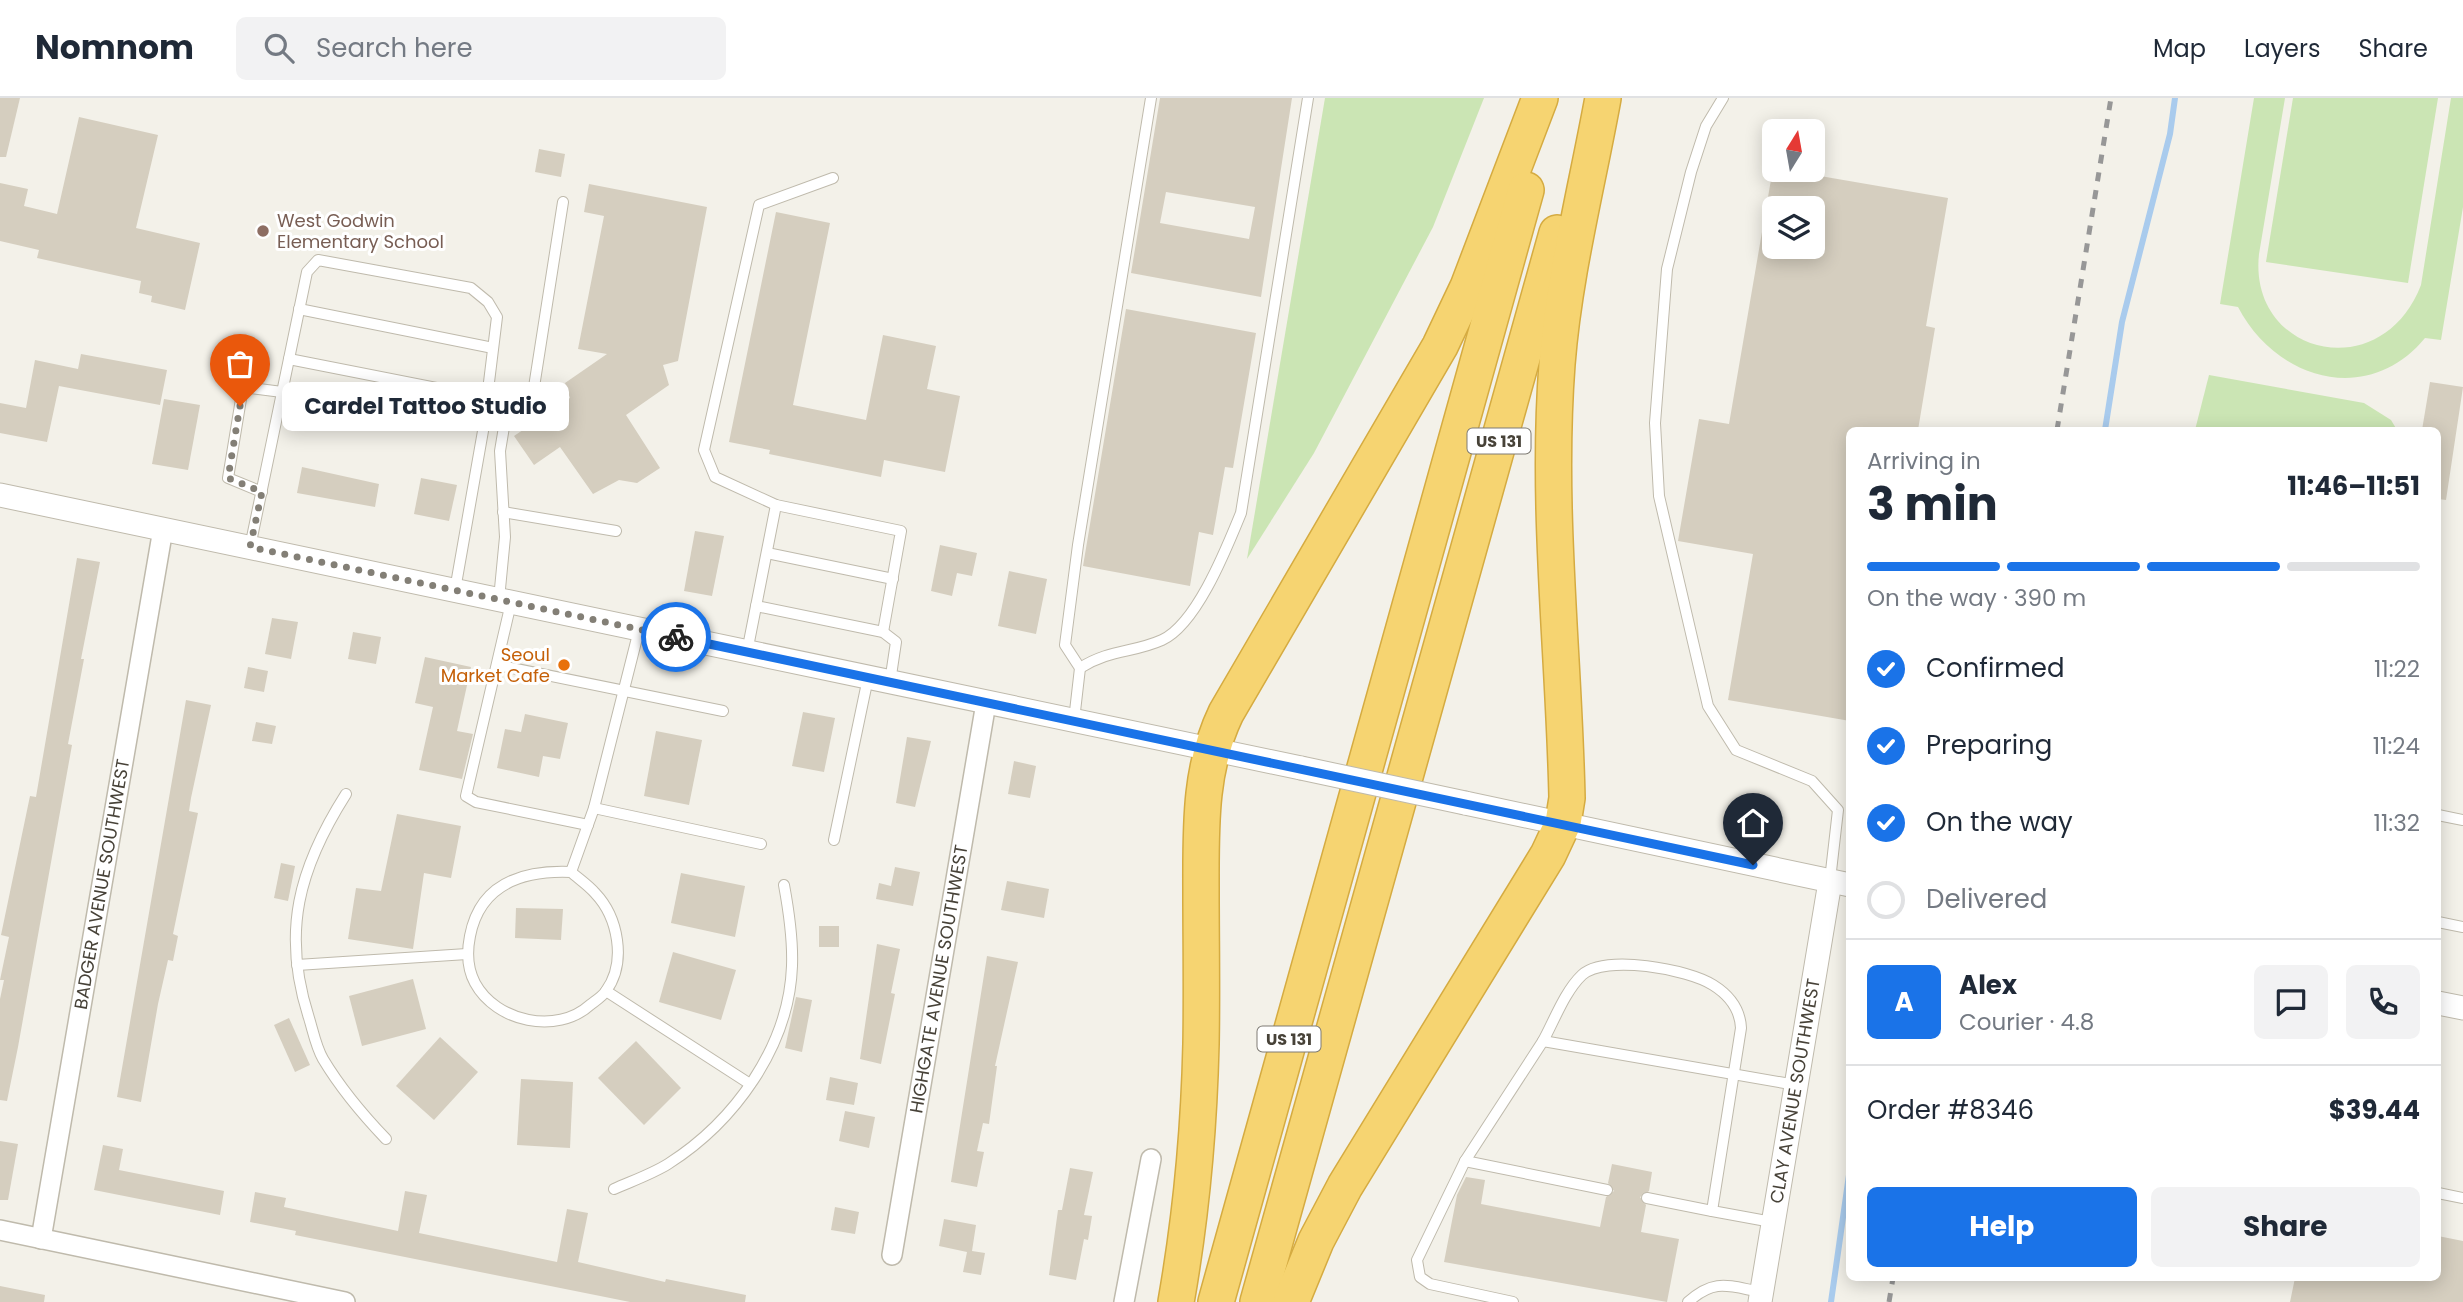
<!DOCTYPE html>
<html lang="en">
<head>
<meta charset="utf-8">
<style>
  body { margin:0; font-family:Poppins,sans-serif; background:#f2f2f3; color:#1f2937; height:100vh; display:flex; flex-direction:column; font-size:26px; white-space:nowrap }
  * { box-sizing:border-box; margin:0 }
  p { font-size:23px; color:#747a83 }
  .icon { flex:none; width:38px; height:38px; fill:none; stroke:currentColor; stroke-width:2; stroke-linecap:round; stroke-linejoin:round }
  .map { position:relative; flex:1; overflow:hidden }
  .details { position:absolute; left:1846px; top:329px; width:595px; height:854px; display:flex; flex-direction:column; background:#fff; border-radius:10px; box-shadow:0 4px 18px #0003 }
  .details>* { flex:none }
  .needle { width:46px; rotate:11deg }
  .controls { position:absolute; left:1762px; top:21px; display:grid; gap:14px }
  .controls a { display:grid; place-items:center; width:63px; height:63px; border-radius:10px; background:#fff; box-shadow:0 4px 18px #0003; font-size:35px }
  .pin { position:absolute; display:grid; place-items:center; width:60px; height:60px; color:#fff; margin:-72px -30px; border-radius:50% 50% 50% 0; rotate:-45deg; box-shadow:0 0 7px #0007 }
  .pin .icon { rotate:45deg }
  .courier { position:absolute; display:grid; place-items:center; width:70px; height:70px; margin:-35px; border:5px solid #1a73e8; border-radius:50%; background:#fff; color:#222; box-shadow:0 2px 9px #0007 }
  .bubble { position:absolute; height:49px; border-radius:10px; background:#fff; box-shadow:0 4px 18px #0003; font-size:23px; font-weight:700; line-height:49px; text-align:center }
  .summary em { font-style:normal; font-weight:700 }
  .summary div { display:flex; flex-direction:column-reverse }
  .summary { display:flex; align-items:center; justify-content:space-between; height:119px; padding:0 21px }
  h1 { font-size:46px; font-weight:700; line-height:52px }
  .bar { display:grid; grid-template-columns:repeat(4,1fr); gap:10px 7px; align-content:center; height:84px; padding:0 21px }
  .bar i { height:9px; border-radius:5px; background:#e0e1e3 }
  .bar .on { background:#1a73e8 }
  .bar p { grid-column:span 4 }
  .line { display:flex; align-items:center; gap:18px; padding:0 21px; border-top:2px solid #e0e1e3 }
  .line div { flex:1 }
  .round { display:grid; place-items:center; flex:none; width:74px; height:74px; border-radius:10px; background:#f2f2f3 }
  ol { padding:0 21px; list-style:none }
  li { display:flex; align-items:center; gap:21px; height:77px }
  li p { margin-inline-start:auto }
  li .icon { padding:7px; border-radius:50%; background:#1a73e8; color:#fff; stroke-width:4 }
  li:last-child { color:#747a83 }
  li i { width:38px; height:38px; border:4px solid #e0e1e3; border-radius:50% }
  .primary-button { display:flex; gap:14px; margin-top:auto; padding:14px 21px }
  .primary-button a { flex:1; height:80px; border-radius:10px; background:#1a73e8; color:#fff; font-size:28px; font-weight:700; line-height:80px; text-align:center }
  .primary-button a+a { background:#f2f2f3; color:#1f2937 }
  header { display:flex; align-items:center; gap:42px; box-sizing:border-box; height:98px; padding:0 35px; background:#fff; border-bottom:2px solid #e0e1e3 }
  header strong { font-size:33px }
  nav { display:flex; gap:38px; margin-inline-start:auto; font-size:24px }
  .search { width:490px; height:63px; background:#f2f2f3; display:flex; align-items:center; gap:18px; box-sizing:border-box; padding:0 24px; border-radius:10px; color:#747a83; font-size:26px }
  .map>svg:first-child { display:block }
  .green { fill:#cbe5b4 }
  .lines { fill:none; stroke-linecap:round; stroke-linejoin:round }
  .stream { stroke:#a9cbed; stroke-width:6 }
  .building { fill:#d5cebf; fill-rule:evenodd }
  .service-casing { stroke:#bfbaac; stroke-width:12 }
  .minor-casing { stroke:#bfbaac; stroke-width:22 }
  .tertiary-casing { stroke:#bfbaac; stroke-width:25 }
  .motorway-casing { stroke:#d5ab41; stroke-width:38 }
  .service { stroke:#fff; stroke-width:10 }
  .minor { stroke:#fff; stroke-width:19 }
  .tertiary { stroke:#fff; stroke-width:23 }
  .motorway { stroke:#f6d471; stroke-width:35 }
  .rail { stroke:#979797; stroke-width:5; stroke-dasharray:9 9; stroke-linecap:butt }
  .tertiary-bridge-casing { stroke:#bfbaac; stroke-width:25; stroke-linecap:butt }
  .tertiary-bridge { stroke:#fff; stroke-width:23 }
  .done { stroke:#837f76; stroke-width:7; stroke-dasharray:0 12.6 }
  .route { stroke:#1a73e8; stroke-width:9 }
  .education-dot { fill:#8d6e63; stroke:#fff; stroke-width:2.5 }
  .food-dot { fill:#e8710a; stroke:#fff; stroke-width:2.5 }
  .labels { text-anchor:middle; stroke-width:6; stroke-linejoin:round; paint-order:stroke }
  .shield { fill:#fff; stroke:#7e7b74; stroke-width:2 }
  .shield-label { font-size:16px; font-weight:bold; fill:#474238 }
  .education-label { font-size:18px; fill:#785e54; stroke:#fff; text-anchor:start }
  .food-label { font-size:18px; fill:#c56008; stroke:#fff; text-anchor:end }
  .street-label { font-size:18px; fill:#474238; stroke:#fff }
</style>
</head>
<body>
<header>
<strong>Nomnom</strong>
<div class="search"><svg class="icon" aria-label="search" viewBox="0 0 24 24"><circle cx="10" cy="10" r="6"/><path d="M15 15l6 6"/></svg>Search here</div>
<nav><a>Map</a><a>Layers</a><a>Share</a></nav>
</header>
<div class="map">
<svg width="2463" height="1204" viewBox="0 0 2463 1204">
  <rect width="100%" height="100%" fill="#f3f1e9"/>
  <g class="green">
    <polygon points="1325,0 1484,0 1433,129 1314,355 1247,461"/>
    <path d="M2254,0H2285L2259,156C2248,257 2381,290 2421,187L2451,0H2463V109L2441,242L2425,240C2368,309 2276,282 2238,209L2220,206Z"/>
    <polygon points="2293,0 2438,0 2408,185 2266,164"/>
    <polygon points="2209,277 2364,305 2391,322 2397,332 2195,332"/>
  </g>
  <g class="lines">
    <g class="stream">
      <polyline points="2105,332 2122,224 2170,36 2175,0"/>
      <polyline points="1831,1204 1850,1070"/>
    </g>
  </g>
  <g class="building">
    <polygon points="0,0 20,0 6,59 0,59"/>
    <path d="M1160,0H1292L1261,199L1131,175ZM1166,94L1255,109L1249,141L1160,125Z"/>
    <polygon points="79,19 158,37 136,130 200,145 185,212 151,204 152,198 139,195 141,183 37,160 39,152 0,143 0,85 28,91 24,108 57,116"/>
    <polygon points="539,51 565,56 561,79 535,74"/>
    <path d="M1773,70L1948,100L1926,228L1935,230L1918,332H1850V623L1728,602L1753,456L1678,443L1699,321L1729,326ZM1774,110H1813V149H1774Z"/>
    <polygon points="589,86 707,109 678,263 663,267 669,287 626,317 660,370 637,385 619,382 593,396 560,349 534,367 514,338 570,300 565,285 607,256 578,251 604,118 584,114"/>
    <polygon points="776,114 830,125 793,307 866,322 883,237 936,248 927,291 960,298 945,374 884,362 881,379 769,356 770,352 729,344"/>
    <polygon points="1126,211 1256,235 1233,370 1225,369 1213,437 1199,434 1190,488 1083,468"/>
    <polygon points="81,256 167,272 160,307 59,288 47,344 0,335 0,305 26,310 35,262 78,271"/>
    <polygon points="2430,284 2463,289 2446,402 2438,401 2438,332 2422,332"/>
    <polygon points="164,301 200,307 188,372 152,366"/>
    <polygon points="302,369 379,386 375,409 297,395"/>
    <polygon points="421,380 457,387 449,423 414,416"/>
    <polygon points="695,433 724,438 712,498 684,493"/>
    <polygon points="940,447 977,455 972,478 957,475 952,498 931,493"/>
    <polygon points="77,460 100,464 81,561 84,561 68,646 72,647 18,949 7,1003 0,1002 0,901 4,882 0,882 9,839 1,837 30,698 36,699"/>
    <polygon points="1009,473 1047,481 1036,536 998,528"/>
    <polygon points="272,520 298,524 291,561 265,556"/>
    <polygon points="353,534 381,539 376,566 348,561"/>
    <polygon points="425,559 471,569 457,633 473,636 462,681 419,672 433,609 415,605"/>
    <polygon points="248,569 268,573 264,594 244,590"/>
    <polygon points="186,602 211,607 191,700 189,713 198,715 173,836 178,838 173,863 168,862 158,906 141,1004 117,999"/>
    <polygon points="803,614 835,620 824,674 792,668"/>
    <polygon points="525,616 568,625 560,661 543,658 539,679 497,670 505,631 521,634"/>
    <polygon points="256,624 276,628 272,646 252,643"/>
    <polygon points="656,633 702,642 689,707 644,698"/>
    <polygon points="907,639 931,643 915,709 896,705"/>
    <polygon points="1014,663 1036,668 1030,700 1008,696"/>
    <polygon points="397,716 461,728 451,780 424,775 413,851 348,841 356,790 381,793"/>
    <polygon points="281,765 295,768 288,803 274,800"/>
    <polygon points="895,769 920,774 913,808 876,801 879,785 891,788"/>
    <polygon points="681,775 745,788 735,839 671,825"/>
    <polygon points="1007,783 1049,791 1044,820 1001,812"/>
    <polygon points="516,810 563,811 561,842 515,840"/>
    <rect x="819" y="828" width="20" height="21"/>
    <polygon points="877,846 900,851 891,895 895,896 881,966 860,961"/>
    <polygon points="673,854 736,872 721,922 659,904"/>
    <polygon points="987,858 1018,864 995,968 997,968 989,1026 983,1025 977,1053 984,1054 977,1089 951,1084"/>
    <polygon points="413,881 426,931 362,948 349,898"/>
    <polygon points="796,899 812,902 802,954 785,950"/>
    <polygon points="289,920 310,967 295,974 274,927"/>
    <polygon points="440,939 478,974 434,1022 396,988"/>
    <polygon points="636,943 681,990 644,1027 598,980"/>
    <polygon points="830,979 858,985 854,1007 826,1002"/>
    <polygon points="521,981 573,984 570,1050 517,1047"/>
    <polygon points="845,1013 875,1019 869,1050 839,1043"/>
    <polygon points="0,1043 18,1046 8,1102 0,1102"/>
    <polygon points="103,1047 123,1051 119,1072 224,1093 220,1117 94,1092"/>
    <polygon points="1612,1066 1652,1074 1649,1093 1640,1099 1646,1107 1641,1134 1679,1141 1667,1204 1444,1164 1457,1097 1466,1079 1485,1082 1481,1106 1600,1129 1606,1099 1614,1093 1608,1085"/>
    <polygon points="1070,1070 1093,1074 1084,1117 1092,1118 1088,1142 1084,1141 1076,1182 1049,1177 1058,1112 1062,1112"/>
    <polygon points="405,1093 427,1097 419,1135 557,1164 567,1111 588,1115 578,1164 665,1184 666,1181 746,1197 745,1204 630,1204 295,1137 296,1133 250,1124 255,1094 286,1100 284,1109 398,1133"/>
    <polygon points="835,1109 859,1114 855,1136 831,1132"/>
    <polygon points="944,1121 976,1127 972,1153 985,1155 981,1177 963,1174 967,1154 939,1148"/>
    <polygon points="2438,1138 2463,1143 2463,1204 2290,1204 2295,1180 2438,1180"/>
    <polygon points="0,1188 45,1197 44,1204 0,1204"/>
  </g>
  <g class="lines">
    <g class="service-casing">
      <g id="service">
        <polyline points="1723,0 1706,28 1691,74 1667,171 1655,325 1659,398 1708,608 1736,652 1812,683 1838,712 1830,782"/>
        <polyline points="833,80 759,107 704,352 715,379 776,407 901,433 883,534"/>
        <polyline points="299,211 493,250"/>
        <polyline points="289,261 487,300"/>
        <polyline points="262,394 228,380 243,289 282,294"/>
        <polyline points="503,414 616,433"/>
        <polyline points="250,449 307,174 318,162 471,190 488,204 497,219 483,333 455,492"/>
        <polyline points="767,455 893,481"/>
        <polyline points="499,501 505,439 500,353 504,329 534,289 563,104"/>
        <polyline points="511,505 466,698 476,704 588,727"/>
        <polyline points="756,508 883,534 896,544 890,584"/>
        <polyline points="747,554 776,407"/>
        <polyline points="497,567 723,613"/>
        <path d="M1080,570C1110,551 1133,555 1162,542C1197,526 1227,449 1241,415L1308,0"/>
        <polyline points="1074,622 1080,570 1065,547 1078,447 1151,0"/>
        <path d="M346,696C299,770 281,834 309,920C313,933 316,949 323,961C341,991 362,1016 386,1041"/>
        <polyline points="594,710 761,746"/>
        <polyline points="2438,717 2463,722"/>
        <polyline points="834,742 868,580"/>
        <path d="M571,774C579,781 588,787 595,795C618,819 627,864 606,893C602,899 595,903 590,907C557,937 496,924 475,885C467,870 467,853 470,838C480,786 522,772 571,774L594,710L639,532"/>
        <polyline points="2438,824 2463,829"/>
        <polyline points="297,867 467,856"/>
        <polyline points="606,893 750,986"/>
        <path d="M1543,943C1554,923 1565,893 1582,877C1605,856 1688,871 1713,887C1729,897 1740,910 1741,930L1712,1113L1772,1124"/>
        <polyline points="1465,1063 1607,1092"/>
        <path d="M614,1091C632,1083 652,1076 668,1066C734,1024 789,949 792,868C793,841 789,814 784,787"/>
        <polyline points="2438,1095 2463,1100"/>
        <polyline points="1647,1100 1712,1113"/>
        <polyline points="1513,1204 1430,1186 1420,1179 1417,1162 1465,1063 1543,943 1796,987"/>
        <path d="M1688,1204C1715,1180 1728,1188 1761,1194"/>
      </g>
    </g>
    <g class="minor-casing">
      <g id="minor">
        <polyline points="0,1132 345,1204"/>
        <path id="s1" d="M41,1141L163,431"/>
        <path id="s2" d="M892,1157L986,605"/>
        <polyline points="1124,1204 1151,1061"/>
      </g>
    </g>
    <g class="tertiary-casing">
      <g id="tertiary">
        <polyline points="0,397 1301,670"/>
        <polyline points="1465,705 1850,787"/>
        <polyline points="2438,905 2463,910"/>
        <path id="s3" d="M1760,1204L1830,784"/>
      </g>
    </g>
    <g class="motorway-casing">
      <g id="motorway">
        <path d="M1176,1204C1191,1119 1199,1032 1201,946C1202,894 1201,843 1201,792C1201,731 1199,671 1226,615L1440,248L1468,189L1540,0"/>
        <polyline points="1216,1204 1526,92"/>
        <polyline points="1258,1204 1557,135"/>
        <path d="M1291,1204L1316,1143L1345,1088L1548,757L1563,725L1567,700C1564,556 1546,411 1557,266C1564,177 1587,88 1603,0"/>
      </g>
    </g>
    <use href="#service" class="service"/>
    <use href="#minor" class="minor"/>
    <use href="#tertiary" class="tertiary"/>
    <use href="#motorway" class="motorway"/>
    <g class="rail">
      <polyline points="2057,332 2111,0"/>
      <polyline points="1889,1204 1893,1180"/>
    </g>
    <g class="tertiary-bridge-casing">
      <polyline id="tertiary-bridge" points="1301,670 1465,705"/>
    </g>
    <use href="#tertiary-bridge" class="tertiary-bridge"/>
  </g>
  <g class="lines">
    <polyline class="done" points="240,308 228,380 262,394 250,449 676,539"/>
    <polyline class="route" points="676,539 1753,767"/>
  </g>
  <circle class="education-dot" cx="263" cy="133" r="7"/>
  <circle class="food-dot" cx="564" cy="567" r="7"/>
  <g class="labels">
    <g class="shield">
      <rect x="1467.5" y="330.5" width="63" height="25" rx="5"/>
      <rect x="1257.5" y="928.5" width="63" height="25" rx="5"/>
    </g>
    <g class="shield-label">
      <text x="1499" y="349">US 131</text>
      <text x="1289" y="947">US 131</text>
    </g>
    <g class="education-label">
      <text x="277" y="129">West Godwin<tspan x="277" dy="21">Elementary School</tspan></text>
    </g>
    <g class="food-label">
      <text x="550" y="563">Seoul<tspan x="550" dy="21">Market Cafe</tspan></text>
    </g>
    <g class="street-label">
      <text dy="6" stroke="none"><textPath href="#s1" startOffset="360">BADGER AVENUE SOUTHWEST</textPath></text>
      <text dy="6" stroke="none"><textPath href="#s2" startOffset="280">HIGHGATE AVENUE SOUTHWEST</textPath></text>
      <text dy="6" stroke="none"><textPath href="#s3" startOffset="214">CLAY AVENUE SOUTHWEST</textPath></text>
    </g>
  </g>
</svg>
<div class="controls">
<a><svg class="needle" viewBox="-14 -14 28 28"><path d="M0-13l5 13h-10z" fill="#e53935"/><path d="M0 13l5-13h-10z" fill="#747a83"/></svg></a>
<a><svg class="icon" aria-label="layers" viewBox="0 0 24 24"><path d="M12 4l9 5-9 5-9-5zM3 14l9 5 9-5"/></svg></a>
</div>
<div class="pin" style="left:240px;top:308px;background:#ea580c"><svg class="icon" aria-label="bag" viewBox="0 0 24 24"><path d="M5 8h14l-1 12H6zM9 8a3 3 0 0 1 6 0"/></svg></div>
<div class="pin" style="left:1753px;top:767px;background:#1f2937"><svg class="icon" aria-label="home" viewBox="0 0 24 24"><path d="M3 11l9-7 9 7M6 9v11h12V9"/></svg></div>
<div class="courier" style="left:676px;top:539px"><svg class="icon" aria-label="bike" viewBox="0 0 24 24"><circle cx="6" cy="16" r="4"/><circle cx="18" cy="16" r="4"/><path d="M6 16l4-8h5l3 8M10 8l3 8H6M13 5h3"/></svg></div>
<div class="bubble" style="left:282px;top:284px;width:287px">Cardel Tattoo Studio</div>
<section class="details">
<div class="summary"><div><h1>3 min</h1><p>Arriving in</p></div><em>11:46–11:51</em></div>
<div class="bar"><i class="on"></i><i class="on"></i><i class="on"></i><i></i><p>On the way · 390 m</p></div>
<ol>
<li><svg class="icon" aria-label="check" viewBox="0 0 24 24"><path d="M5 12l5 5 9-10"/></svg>Confirmed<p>11:22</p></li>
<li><svg class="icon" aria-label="check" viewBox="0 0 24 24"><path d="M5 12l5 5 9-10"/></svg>Preparing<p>11:24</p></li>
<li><svg class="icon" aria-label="check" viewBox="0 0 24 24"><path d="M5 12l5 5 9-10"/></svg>On the way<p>11:32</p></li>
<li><i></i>Delivered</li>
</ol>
<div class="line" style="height:126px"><b class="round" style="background:#1a73e8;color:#fff">A</b><div><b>Alex</b><p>Courier · 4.8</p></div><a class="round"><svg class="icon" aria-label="chat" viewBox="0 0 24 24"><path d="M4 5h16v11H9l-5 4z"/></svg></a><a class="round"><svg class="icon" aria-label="phone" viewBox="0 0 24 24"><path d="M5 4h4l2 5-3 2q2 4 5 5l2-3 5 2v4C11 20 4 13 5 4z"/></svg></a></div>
<div class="line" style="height:91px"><div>Order #8346</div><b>$39.44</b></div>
<div class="primary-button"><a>Help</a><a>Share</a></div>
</section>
</div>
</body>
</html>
